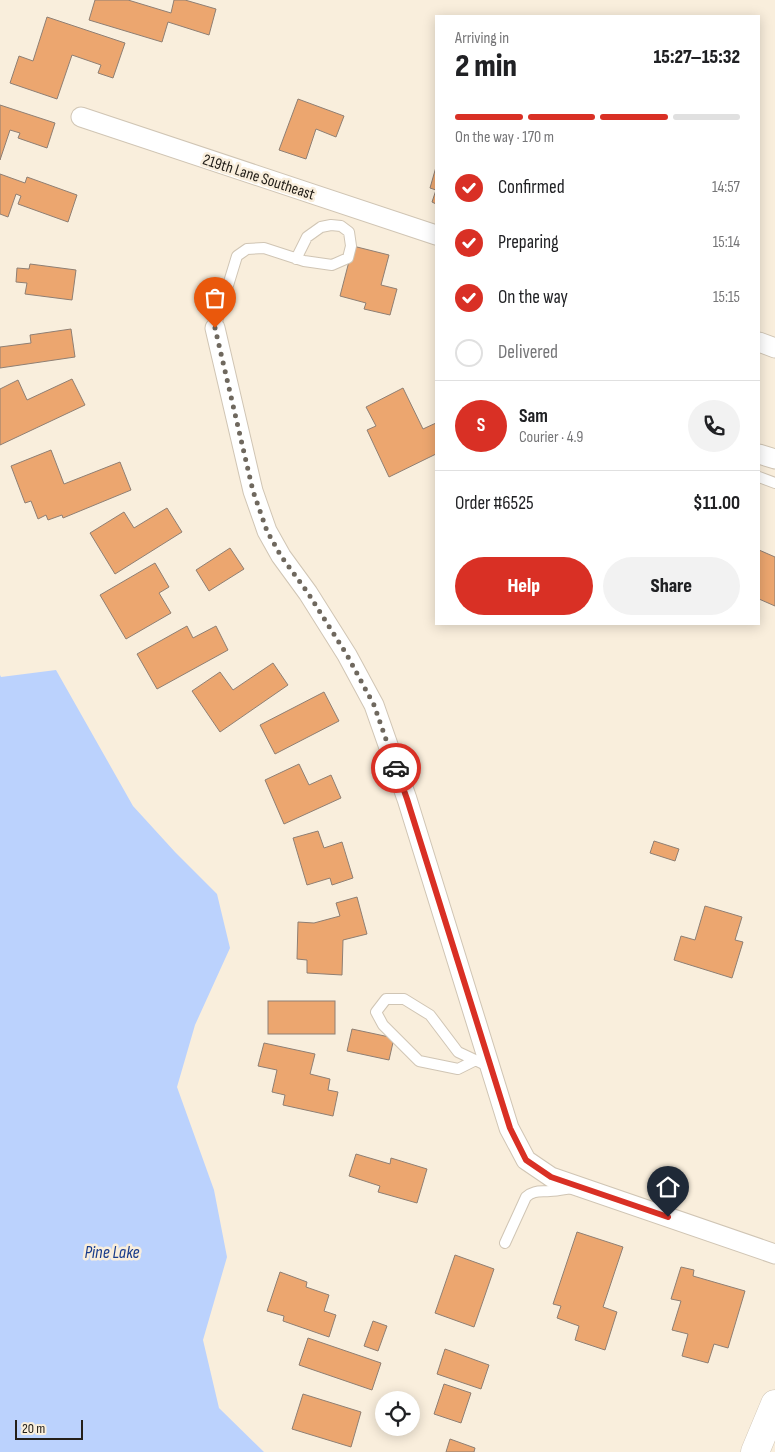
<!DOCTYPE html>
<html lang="en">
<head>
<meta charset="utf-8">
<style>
  body { margin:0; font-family:"Sofia Sans Condensed",sans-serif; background:#f2f2f2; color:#202124; height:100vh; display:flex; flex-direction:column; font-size:19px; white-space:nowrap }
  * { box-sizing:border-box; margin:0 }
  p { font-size:16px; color:#757577 }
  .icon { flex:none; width:28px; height:28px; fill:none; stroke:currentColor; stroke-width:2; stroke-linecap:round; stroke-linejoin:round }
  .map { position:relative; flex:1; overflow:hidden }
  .side { position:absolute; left:435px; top:15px; width:325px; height:610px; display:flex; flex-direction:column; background:#fff; border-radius:0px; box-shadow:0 2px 12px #0003 }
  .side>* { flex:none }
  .fabs { position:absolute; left:375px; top:1391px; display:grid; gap:10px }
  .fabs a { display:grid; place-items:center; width:45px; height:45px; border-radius:50%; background:#fff; box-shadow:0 2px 12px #0003; font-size:25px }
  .scale { position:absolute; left:15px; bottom:12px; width:68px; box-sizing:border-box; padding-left:5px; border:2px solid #24201a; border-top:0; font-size:14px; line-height:18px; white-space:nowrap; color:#24201a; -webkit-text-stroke:4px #f9eedc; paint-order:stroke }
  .pin { position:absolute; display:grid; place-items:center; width:42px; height:42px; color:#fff; margin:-51px -21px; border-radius:50% 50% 50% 0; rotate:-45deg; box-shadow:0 0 5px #0007 }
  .pin .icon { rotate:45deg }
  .courier { position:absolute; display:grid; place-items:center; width:50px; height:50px; margin:-25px; border:4px solid #d93025; border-radius:50%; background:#fff; color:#222; box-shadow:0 1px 6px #0007 }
  .summary em { font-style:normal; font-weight:800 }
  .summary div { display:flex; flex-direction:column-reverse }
  .summary { display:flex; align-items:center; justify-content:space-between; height:85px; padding:0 20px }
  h1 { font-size:32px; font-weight:800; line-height:38px }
  .bar { display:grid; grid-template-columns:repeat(4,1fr); gap:8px 5px; align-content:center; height:60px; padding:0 20px }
  .bar i { height:6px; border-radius:4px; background:#e0e0e0 }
  .bar .current { background:#d93025 }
  .bar p { grid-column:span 4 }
  .line { display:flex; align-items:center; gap:12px; padding:0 20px; border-top:1px solid #e0e0e0 }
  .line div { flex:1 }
  .round { display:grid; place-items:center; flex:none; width:52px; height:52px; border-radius:26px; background:#f2f2f2 }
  ol { padding:0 20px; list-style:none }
  li { display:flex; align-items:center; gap:15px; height:55px }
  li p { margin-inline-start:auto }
  li .icon { padding:5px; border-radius:50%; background:#d93025; color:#fff; stroke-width:4 }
  li:last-child { color:#757577 }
  li i { width:28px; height:28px; border:2px solid #e0e0e0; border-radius:50% }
  .cta { display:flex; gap:10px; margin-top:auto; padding:10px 20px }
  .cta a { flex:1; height:58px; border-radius:30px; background:#d93025; color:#fff; font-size:20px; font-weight:800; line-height:58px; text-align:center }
  .cta a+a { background:#f2f2f2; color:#202124 }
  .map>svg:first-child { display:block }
  .water { fill:#bbd2fd }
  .building { fill:#eca66f; stroke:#8f7f73 }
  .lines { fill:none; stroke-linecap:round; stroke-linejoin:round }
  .lane-casing { stroke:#d0c5b4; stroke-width:12 }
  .street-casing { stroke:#d0c5b4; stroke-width:21 }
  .secondary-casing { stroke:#d0c5b4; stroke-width:29 }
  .lane { stroke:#fff; stroke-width:10 }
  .street { stroke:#fff; stroke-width:19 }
  .secondary { stroke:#fff; stroke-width:28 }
  .done { stroke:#6f685e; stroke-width:5; stroke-dasharray:0 9 }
  .route { stroke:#d93025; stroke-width:6 }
  .labels { text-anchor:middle; stroke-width:5; stroke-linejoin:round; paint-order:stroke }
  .street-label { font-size:16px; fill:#24201a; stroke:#f9eedc }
  .water-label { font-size:18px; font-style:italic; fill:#183c8b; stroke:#f9eedc }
</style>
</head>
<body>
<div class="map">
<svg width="775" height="1452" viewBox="0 0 775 1452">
  <rect width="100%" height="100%" fill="#f9eedc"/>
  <polygon class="water" points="56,670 133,806 175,852 217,894 230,948 195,1025 177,1087 214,1190 227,1257 203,1340 219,1408 264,1452 0,1452 0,675 1,677"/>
  <g class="building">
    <polygon points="95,0 128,0 171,13 174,0 185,0 216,9 209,35 168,22 162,42 89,20"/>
    <polygon points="47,17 125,43 113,78 98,73 101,65 72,55 57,99 10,83 19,56 33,61"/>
    <polygon points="298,99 344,116 336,137 316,129 306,159 279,150"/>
    <polygon points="0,105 55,123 47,148 18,138 20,133 10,130 0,160"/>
    <polygon points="436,167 436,204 432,202 436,190 430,188"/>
    <polygon points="0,174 25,183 27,177 77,195 68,222 18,204 21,196 16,194 8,217 0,214"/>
    <polygon points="353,246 389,255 381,285 397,289 390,315 364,309 366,303 340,296"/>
    <polygon points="30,264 76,270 72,300 25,294 27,283 16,282 17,268 29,269"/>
    <polygon points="71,329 75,357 0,368 0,347 31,343 30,335"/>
    <polygon points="72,379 85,405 0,445 0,389 18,380 27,400"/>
    <polygon points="403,388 423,429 436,423 436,454 389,477 367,430 376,426 366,407"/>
    <polygon points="51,450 64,484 120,462 131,490 63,518 62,515 48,520 46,515 38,519 31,501 25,503 11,466"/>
    <polygon points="167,508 182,532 115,574 90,533 124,512 134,528"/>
    <polygon points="230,548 244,569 209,591 196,570"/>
    <polygon points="759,550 775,557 775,606 759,599"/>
    <polygon points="155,563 169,587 159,593 171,613 126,639 100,595"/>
    <polygon points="187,626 193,638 216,626 228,650 157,689 137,654"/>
    <polygon points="273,663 288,685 220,732 192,691 220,672 233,690"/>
    <polygon points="324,692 339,721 275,754 260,725"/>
    <polygon points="299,764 309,785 331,775 341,798 284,824 265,780"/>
    <polygon points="318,831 324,848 342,842 353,878 332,885 330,878 307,885 293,838"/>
    <polygon points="654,841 679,849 675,861 650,853"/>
    <polygon points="357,897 367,934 343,940 342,975 307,973 307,960 297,959 298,922 314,923 340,916 336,903"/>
    <polygon points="705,906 742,917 735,940 743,942 732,978 674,960 681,936 695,940"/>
    <rect x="268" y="1001" width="67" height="33"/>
    <polygon points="352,1029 394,1038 389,1060 347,1051"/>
    <polygon points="264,1043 315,1054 310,1074 330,1079 328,1090 338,1092 333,1116 283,1105 285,1095 272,1092 277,1070 258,1066"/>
    <polygon points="356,1154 390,1164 391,1158 427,1169 417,1203 378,1192 380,1186 349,1176"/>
    <polygon points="577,1232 623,1247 603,1307 617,1312 605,1350 575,1340 579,1326 557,1318 561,1306 553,1304"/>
    <polygon points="455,1255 494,1269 474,1327 435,1313"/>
    <polygon points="681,1267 694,1270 693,1276 745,1291 728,1348 714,1344 708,1363 682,1356 688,1334 672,1330 681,1301 671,1299"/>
    <polygon points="280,1272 307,1282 306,1287 329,1295 324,1311 336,1315 329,1337 283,1321 284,1316 267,1311"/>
    <polygon points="373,1321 387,1326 378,1351 364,1346"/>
    <polygon points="308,1338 381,1363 372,1390 299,1365"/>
    <polygon points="445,1349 489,1365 481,1389 437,1374"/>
    <polygon points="444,1384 471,1393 461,1423 434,1414"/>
    <polygon points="303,1394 361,1412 351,1447 292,1429"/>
    <polygon points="450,1439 475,1448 474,1452 446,1452"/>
  </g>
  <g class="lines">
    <g class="lane-casing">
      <g id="lane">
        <polyline points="215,328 237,256 247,249 264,248 304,261 332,265 348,258 351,246 349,232 341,226 331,225 321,227 307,237 296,259"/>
        <polyline points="759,477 775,483"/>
        <polyline points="476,1060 458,1069 419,1061 383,1025 376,1012 386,999 404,999 430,1015 458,1052 490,1067"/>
        <path d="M505,1243L526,1197C534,1190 540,1192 550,1191C558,1191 565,1189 572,1188"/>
      </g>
    </g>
    <g class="street-casing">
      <g id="street">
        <polyline points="81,117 436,235"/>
        <polyline points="215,328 253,491 267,531 281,556 308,593 347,655 374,705 407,799 509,1128 526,1160 551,1177 775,1254"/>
        <polyline points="759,342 775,348"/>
        <polyline points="759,454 775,459"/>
      </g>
    </g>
    <g class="secondary-casing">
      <polyline id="secondary" points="755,1452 775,1404"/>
    </g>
    <use href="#lane" class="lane"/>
    <use href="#street" class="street"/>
    <use href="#secondary" class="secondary"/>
  </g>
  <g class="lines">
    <polyline class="done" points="215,328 253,491 267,531 281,556 308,593 347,655 374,705 396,768"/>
    <polyline class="route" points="396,768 407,799 510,1128 526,1160 551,1177 668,1217"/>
  </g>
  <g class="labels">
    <g class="street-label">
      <text transform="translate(259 176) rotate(18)" y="6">219th Lane Southeast</text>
    </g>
    <g class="water-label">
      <text x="112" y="1258">Pine Lake</text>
    </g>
  </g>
</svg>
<div class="fabs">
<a><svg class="icon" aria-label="locate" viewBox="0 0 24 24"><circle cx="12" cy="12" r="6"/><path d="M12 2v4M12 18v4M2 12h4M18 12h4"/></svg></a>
</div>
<div class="scale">20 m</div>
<div class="pin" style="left:215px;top:328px;background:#ea580c"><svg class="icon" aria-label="bag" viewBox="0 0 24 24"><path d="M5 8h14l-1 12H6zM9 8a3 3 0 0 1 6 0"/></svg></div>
<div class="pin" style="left:668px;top:1217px;background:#1f2937"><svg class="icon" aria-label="home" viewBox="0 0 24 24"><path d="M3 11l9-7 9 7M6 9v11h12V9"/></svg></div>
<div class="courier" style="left:396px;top:768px"><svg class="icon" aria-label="car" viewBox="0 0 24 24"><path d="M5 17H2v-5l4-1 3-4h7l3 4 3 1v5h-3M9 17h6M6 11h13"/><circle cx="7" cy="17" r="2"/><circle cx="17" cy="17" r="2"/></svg></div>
<section class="side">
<div class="summary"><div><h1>2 min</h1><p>Arriving in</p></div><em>15:27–15:32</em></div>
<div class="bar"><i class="current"></i><i class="current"></i><i class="current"></i><i></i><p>On the way · 170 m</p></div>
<ol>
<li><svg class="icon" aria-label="check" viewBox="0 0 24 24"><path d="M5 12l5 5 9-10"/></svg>Confirmed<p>14:57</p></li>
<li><svg class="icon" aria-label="check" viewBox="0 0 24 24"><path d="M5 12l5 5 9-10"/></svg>Preparing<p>15:14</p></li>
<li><svg class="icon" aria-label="check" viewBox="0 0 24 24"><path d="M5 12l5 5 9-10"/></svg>On the way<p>15:15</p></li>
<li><i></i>Delivered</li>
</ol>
<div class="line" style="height:90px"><b class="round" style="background:#d93025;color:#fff">S</b><div><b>Sam</b><p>Courier · 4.9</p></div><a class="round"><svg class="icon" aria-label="phone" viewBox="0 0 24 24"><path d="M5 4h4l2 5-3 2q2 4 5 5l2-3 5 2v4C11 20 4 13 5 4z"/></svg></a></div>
<div class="line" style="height:65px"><div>Order #6525</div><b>$11.00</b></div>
<div class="cta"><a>Help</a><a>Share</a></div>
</section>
</div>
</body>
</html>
